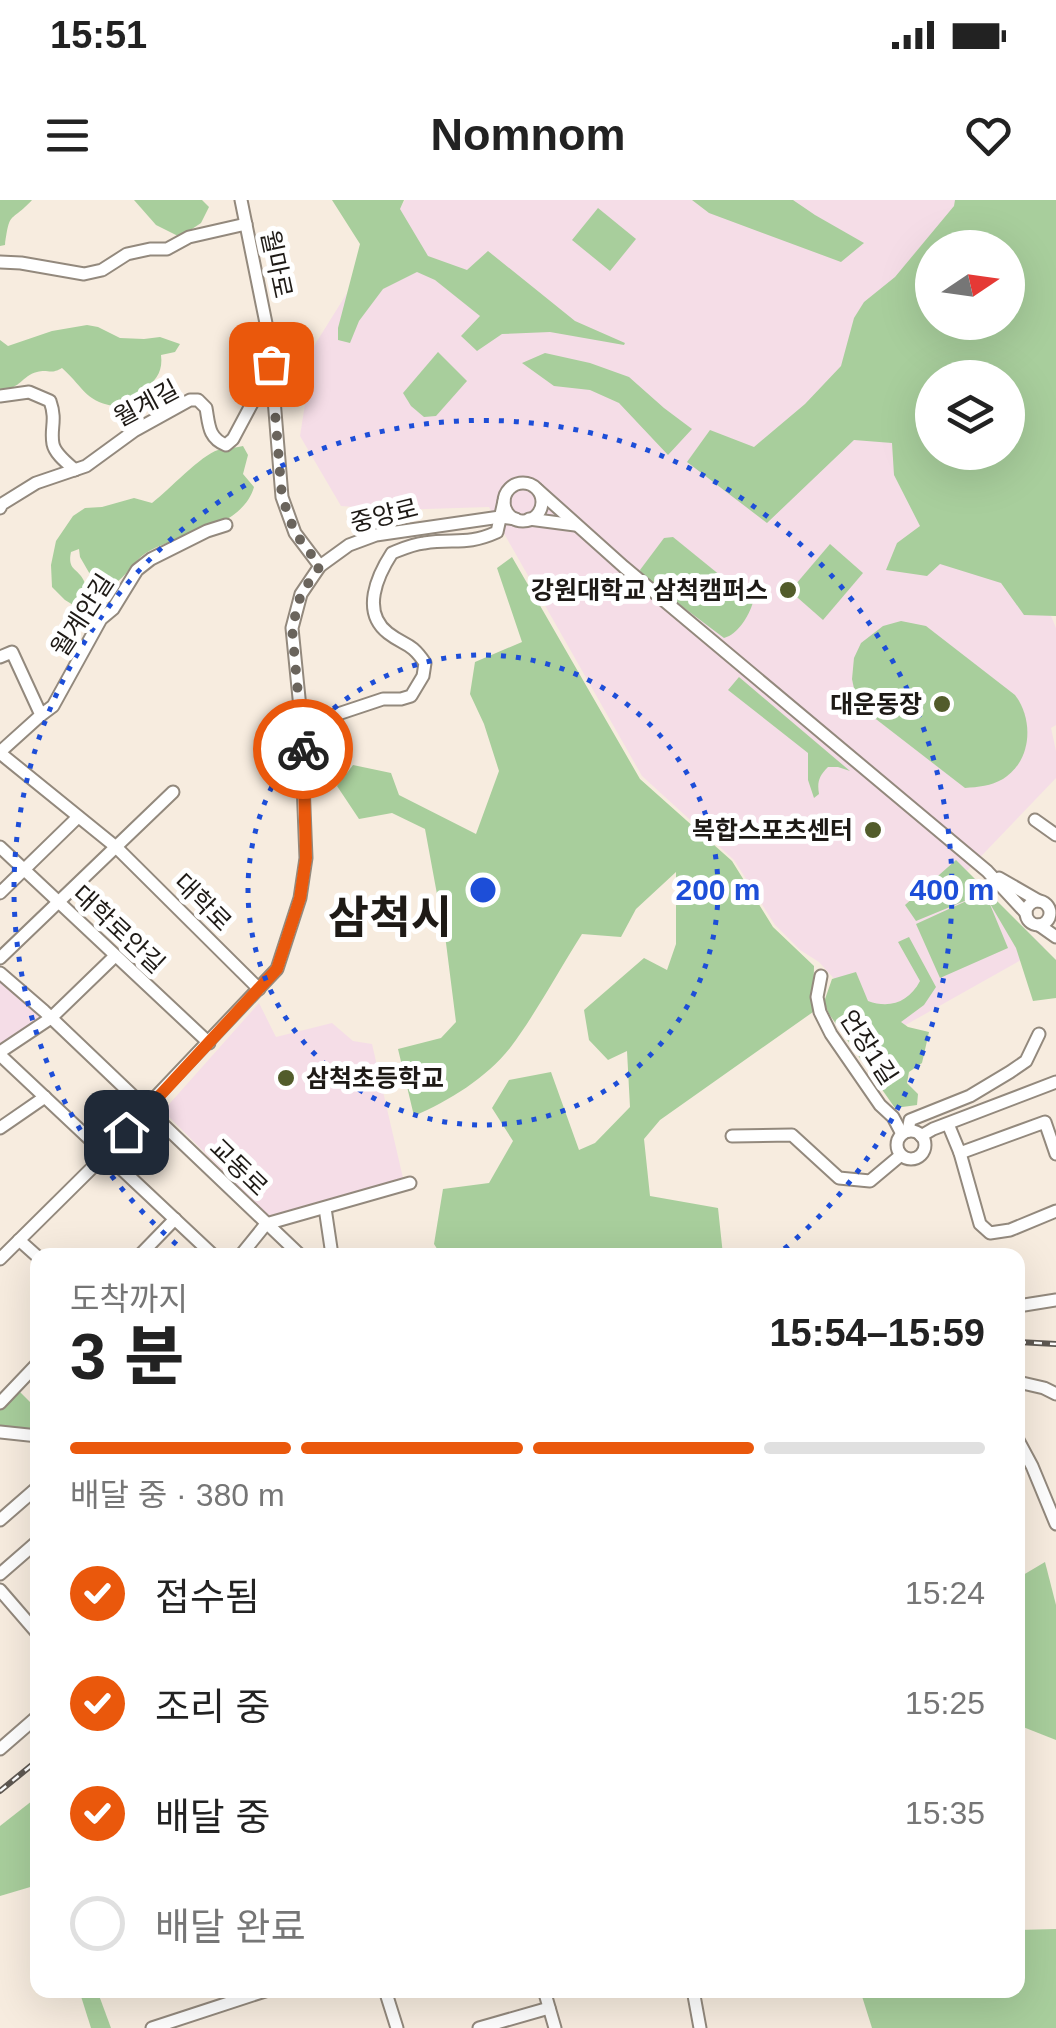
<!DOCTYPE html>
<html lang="ko">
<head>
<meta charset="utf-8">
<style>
  body { margin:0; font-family:Arial,"Noto Sans KR",sans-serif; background:#f2f2f2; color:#222; height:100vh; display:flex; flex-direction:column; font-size:38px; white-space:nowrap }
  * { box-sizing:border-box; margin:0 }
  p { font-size:32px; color:#767676 }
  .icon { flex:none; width:55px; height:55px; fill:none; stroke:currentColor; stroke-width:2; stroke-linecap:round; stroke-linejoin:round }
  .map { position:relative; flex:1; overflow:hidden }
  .details { position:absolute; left:30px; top:1048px; width:995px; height:750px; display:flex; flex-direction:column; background:#fff; border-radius:20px; box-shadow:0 10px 40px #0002 }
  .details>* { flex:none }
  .needle { width:65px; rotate:77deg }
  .fabs { position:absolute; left:915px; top:30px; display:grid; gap:20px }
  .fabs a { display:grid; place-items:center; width:110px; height:110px; border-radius:50%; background:#fff; box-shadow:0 10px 40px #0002; font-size:50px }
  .pin { position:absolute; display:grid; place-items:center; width:85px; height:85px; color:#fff; margin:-42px; border-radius:20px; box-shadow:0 5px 15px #0006 }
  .courier { position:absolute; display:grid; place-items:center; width:100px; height:100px; margin:-50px; border:8px solid #ea580c; border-radius:50%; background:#fff; color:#222; box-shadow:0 2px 12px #0007 }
  .headline em { font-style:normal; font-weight:800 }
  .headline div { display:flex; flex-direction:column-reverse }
  .headline { display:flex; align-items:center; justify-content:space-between; height:170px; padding:0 40px }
  h1 { font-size:65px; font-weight:800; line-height:75px }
  .bar { display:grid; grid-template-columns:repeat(4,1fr); gap:15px 10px; align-content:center; height:120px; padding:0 40px }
  .bar i { height:12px; border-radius:8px; background:#e0e0e0 }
  .bar .active { background:#ea580c }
  .bar p { grid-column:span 4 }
  ol { padding:0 40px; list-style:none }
  li { display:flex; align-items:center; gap:30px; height:110px }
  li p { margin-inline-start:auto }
  li .icon { padding:10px; border-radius:50%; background:#ea580c; color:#fff; stroke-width:4 }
  li:last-child { color:#767676 }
  li i { width:55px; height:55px; border:5px solid #e0e0e0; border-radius:50% }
  .status { display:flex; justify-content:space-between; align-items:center; height:70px; padding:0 50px; background:#fff; direction:ltr }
  .status svg { height:28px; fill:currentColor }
  header { display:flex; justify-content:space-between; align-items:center; height:130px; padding:0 40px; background:#fff; font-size:45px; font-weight:800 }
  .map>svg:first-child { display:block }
  .education { fill:#f5dde7 }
  .green { fill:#a8ce9c; fill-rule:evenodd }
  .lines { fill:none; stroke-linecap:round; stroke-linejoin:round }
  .minor-casing { stroke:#93897d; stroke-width:15 }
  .minor { stroke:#fff; stroke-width:11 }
  .rail-casing { stroke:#5e5852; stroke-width:6 }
  .rail { stroke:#fff; stroke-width:2.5; stroke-dasharray:8; stroke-linecap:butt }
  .done { stroke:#6a645c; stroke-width:10; stroke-dasharray:0 18 }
  .route { stroke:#ea580c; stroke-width:12 }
  .ring { fill:none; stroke:#1d4ed8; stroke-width:5; stroke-dasharray:5 10 }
  .poi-dot { fill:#525c2b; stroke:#fff; stroke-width:4 }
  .labels { text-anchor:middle; stroke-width:10; stroke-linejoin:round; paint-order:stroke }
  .street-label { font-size:25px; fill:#1e1a16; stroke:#fff }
  .poi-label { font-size:25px; font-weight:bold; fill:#1e1a16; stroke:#fff; text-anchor:end }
  .town-label { font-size:45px; font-weight:bold; fill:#1e1a16; stroke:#fff }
  .centre { fill:#1d4ed8; stroke:#fff; stroke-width:5 }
  .ring-label { font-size:30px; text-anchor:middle; font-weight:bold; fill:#1d4ed8; stroke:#fff; stroke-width:10; stroke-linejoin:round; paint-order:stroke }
</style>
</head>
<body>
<div class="status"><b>15:51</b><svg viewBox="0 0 49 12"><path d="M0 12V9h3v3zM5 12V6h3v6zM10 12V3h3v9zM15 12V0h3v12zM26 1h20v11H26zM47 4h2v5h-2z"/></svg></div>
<header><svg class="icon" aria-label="menu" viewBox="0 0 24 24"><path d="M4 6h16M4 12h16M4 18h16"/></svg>Nomnom<svg class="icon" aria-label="heart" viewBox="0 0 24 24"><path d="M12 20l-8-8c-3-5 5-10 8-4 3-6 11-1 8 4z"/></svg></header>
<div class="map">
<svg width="1056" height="1828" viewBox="0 0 1056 1828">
  <rect width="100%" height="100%" fill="#f7ecdf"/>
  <g class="education">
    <polygon points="405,0 967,0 932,48 932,252 983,253 1056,428 1056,525 1051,528 1056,551 1056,578 964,674 1044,747 886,836 819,762 800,750 775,725 734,660 642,576 489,307 395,310 341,306 300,236 314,146"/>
    <polygon points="0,782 41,818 0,844"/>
    <polygon points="259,803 276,837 332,823 353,841 372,844 403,978 268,1016 163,911"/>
  </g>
  <g class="green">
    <path d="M0,0H32C10,24 10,9 5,45L0,46Z"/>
    <polygon points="134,0 202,0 209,7 201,23 180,37 156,25"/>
    <polygon points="332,0 404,0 400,9 428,56 467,70 488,51 575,121 625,143 624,145 550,132 502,134 477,151 461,136 480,116 435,80 417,72 383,89 359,121 350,143 338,140 338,128 360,44"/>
    <polygon points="692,0 793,0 815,15 864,43 841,62 709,13"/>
    <path d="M955,0H1056V416L1024,415L1001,383L940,364L927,376L886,370L897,343L920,326L894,275L892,243L854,240L767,323L687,262L710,230L754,247L805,204L841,166L854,118L864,102L895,77L954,6ZM932,48H1008V122H932ZM932,178H1008V252H932Z"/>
    <polygon points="598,8 636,39 610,71 572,40"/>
    <path d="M87,125L98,127L120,138L144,139L160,137L180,144L175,152L161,155C165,185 137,190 119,207C85,202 86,190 62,168C50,175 49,169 37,172C21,176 21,190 0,189V140L8,146L52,131Z"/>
    <polygon points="438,152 467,181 436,216 424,217 411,206 403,193"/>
    <polygon points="545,153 590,163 629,177 664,208 692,229 668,255 619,203 590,190 554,186 522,163"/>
    <path d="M243,246L248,255L243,274L254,287C242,328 184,333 151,350C136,357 130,372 117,382L91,376L80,357L79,349L71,352C67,371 78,368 84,381C86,385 86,390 86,394L104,400L100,406L83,411L65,400L52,387L51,365L56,341L73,316L85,308L102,307L134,298L152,303C169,290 201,255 218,250C226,248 235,248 243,246Z"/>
    <path d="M673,337L753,402C749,416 738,434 724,438L643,377L640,370L664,338Z"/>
    <polygon points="830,344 863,373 823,420 790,391"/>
    <path d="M512,357L640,579L732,661L773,727L814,766L813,812L660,920L644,939L650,996L718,1008L723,1055H441L434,1044L443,989L489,983L513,941L492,908L509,880L551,872L579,950L595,943L630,907L627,851L608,860L589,840L584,810L644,758L667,770L676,744V672L636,709L621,737L582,734C559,770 535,815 510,848C486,878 449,901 414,916L398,849L441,838L456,822L446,743L425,629L392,613L359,619L337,586L353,565L391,573L399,595L476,634L499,571L484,524L470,494L475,462L522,442L497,368Z"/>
    <path d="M901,421L926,426L1015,495C1034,520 1032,561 1003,579C991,586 978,587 965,588L859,506L856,498L852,479L854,458L861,443L883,426Z"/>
    <path d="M739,477L850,571L838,567H828C819,576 817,582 819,594L814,598L808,580V553L728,490Z"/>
    <polygon points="956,660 1056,760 1056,798 1033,801 1016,748 989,702 1008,748 940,778 916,724 984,693 916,721 905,705"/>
    <path d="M909,737L936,787L924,805L901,822L908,827L929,832L922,863L909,872L907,883L918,894L917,905L895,908L829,814L824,802L832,779L856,772L868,801C890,809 909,802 920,781L898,742Z"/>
    <polygon points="16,1188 37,1209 37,1239 0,1231 0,1206"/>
    <polygon points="1045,1362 1056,1405 1056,1540 1018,1525 1018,1378"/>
    <polygon points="37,1597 37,1685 0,1696 0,1626"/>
    <polygon points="1056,1729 1056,1828 872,1828 860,1790 1018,1790 1018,1730"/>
    <polygon points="79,1790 97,1790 111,1828 91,1828"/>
  </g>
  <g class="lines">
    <g class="minor-casing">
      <g id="minor">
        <polyline points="241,0 269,138 282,297 295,333 320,366"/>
        <polyline points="0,62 21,63 84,74 102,70 127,54 150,49 167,49 189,37 246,24"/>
        <path d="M0,196L29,192L50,201C57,221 50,228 53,244C55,254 67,263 75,270"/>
        <circle cx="523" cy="302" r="19"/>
        <polyline points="538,290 624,367 987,671 1026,713"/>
        <path d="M0,308L2,304L36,283L86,266L134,231L190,200H198L206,208C209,224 208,238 226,245L233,239L257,194L273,190"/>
        <polyline points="529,319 575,325"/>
        <polyline points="0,457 12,452 41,515 0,552"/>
        <path d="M300,508L332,516L383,499H401L411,496L423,476L425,463C410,441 406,447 388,433C361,412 377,376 392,353C402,349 413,344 424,343C454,338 466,346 497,332L504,301"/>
        <polyline points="41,515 53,506 101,419 113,409 137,370 151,359 207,331 226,325"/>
        <polyline points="0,553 116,647 259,789"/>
        <polyline points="1035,620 1056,635"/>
        <polyline points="0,647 209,843"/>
        <polyline points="999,678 1039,701"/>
        <polyline points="0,693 78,617"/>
        <circle cx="1038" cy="713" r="12"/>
        <polyline points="1039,725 1056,737"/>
        <polyline points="0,758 173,592"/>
        <polyline points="0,773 44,811 300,1055"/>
        <polyline points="821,776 817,797 820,812 831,834 880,905 893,917 902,934"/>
        <polyline points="0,852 51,818 115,756"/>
        <polyline points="0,855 213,1055"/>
        <polyline points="948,924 960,953 980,1024 990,1033 1010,1030 1056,1011"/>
        <polyline points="0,928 45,897"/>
        <circle cx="911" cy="945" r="14"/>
        <polyline points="908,931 910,920 970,896 1010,872 1026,861 1039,834"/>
        <polyline points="732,936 792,935 839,978 870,981 901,955"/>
        <polyline points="921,936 933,929 1056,882"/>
        <polyline points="960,953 1045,922 1056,954"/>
        <polyline points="325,1008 332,1055"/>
        <polyline points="19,1040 38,1057"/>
        <polyline points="140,1055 175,1019"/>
        <polyline points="241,1055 266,1024 410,983"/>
        <polyline points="0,1059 106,954 149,904 277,769 300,698 306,658 300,508 292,428 301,394 320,366 349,345 376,335 500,317 516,319"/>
        <polyline points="1018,1106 1056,1100"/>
        <polyline points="1018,1182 1044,1188 1056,1194"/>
        <polyline points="0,1203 38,1163"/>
        <polyline points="0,1232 38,1236"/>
        <polyline points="1018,1240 1032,1266 1056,1324"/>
        <polyline points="0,1320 38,1287"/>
        <polyline points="0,1374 38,1341"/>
        <polyline points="0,1390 38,1434"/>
        <polyline points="0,1549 38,1516"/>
        <polyline points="385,1790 397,1828"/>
        <polyline points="544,1790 555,1828"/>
        <polyline points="693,1790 700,1828"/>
        <polyline points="152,1828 268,1790"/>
        <polyline points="479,1828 549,1808"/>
      </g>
    </g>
    <use href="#minor" class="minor"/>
    <g class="rail-casing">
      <g id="rail">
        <polyline points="1018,1142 1056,1144"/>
        <polyline points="0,1591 38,1560"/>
      </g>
    </g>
    <use href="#rail" class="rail"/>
  </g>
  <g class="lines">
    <polyline class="done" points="271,164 282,297 295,333 320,366 301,394 292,428 303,549"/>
    <polyline class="route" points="126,932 277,769 300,698 306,658 303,549"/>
  </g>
  <g class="ring">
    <circle cx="483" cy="690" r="235"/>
    <path d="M188 1054A469 469 0 1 1 778 1054"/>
  </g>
  <g class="poi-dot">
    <circle cx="788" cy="390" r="10"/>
    <circle cx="942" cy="504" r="10"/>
    <circle cx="873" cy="630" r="10"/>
    <circle cx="286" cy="878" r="10"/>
  </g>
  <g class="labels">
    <g class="street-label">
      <text transform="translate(277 64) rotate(78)" y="9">월마로</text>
      <text transform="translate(146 203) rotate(-28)" y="9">월계길</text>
      <text transform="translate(384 315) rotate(-14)" y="9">중앙로</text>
      <text transform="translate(82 415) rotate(-57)" y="9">월계안길</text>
      <text transform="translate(203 702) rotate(45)" y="9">대학로</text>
      <text transform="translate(119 729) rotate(43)" y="9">대학로안길</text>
      <text transform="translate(869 847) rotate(57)" y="9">언장1길</text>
      <text transform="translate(239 967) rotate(44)" y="9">교동로</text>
    </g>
    <g class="poi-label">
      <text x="768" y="399">강원대학교 삼척캠퍼스</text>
      <text x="922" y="513">대운동장</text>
      <text x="853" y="639">복합스포츠센터</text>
      <text x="306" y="887" text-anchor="start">삼척초등학교</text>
    </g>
    <g class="town-label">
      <text x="390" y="733">삼척시</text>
    </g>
  </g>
  <circle cx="483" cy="690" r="15" class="centre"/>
  <g class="ring-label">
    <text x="718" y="700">200 m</text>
    <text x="952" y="700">400 m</text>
  </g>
</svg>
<div class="fabs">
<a><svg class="needle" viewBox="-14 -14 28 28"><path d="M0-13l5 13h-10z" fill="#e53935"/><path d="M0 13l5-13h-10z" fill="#767676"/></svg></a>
<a><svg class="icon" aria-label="layers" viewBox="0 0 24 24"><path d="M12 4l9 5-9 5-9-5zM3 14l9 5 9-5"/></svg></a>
</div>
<div class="pin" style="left:271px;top:164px;background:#ea580c"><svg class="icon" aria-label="bag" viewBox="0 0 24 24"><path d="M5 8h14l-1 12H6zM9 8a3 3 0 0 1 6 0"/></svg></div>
<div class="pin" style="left:126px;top:932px;background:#1f2937"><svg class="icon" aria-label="home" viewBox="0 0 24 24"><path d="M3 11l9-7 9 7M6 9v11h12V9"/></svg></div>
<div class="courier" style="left:303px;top:549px"><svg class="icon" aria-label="bike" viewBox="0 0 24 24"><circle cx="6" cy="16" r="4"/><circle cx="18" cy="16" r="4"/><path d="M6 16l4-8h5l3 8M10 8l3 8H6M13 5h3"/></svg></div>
<section class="details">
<div class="headline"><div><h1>3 분</h1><p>도착까지</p></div><em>15:54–15:59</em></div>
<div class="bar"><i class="active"></i><i class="active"></i><i class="active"></i><i></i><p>배달 중 · 380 m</p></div>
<ol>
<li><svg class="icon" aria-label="check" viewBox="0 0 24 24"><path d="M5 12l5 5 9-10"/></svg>접수됨<p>15:24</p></li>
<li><svg class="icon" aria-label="check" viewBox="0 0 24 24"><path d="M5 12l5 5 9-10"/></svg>조리 중<p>15:25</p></li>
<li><svg class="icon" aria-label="check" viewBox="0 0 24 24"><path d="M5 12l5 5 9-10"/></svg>배달 중<p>15:35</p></li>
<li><i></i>배달 완료</li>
</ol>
</section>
</div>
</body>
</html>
